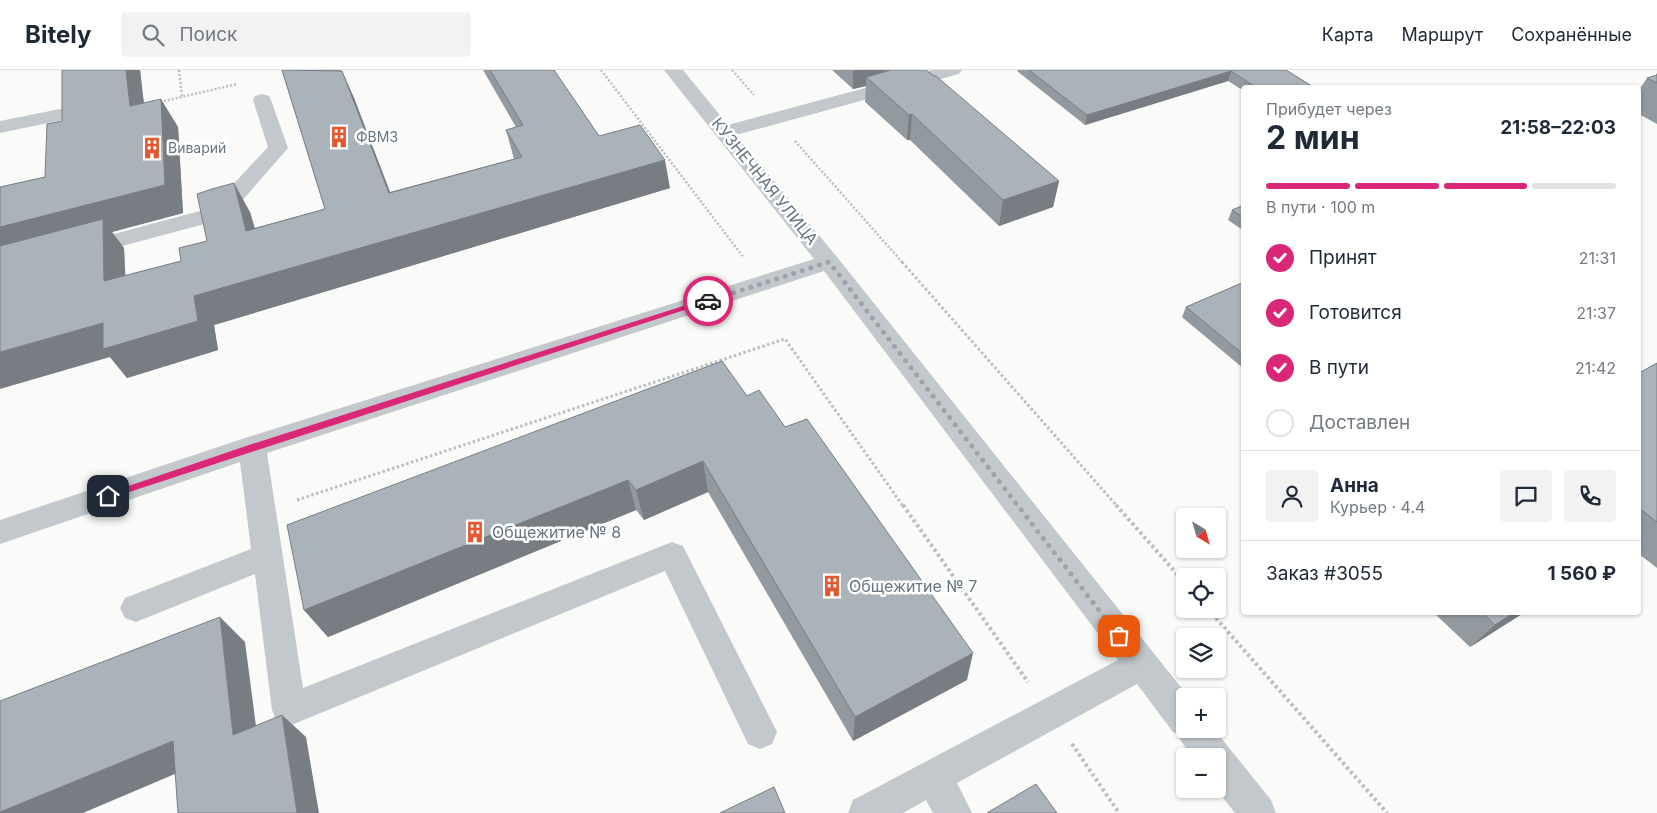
<!DOCTYPE html>
<html lang="ru">
<head>
<meta charset="utf-8">
<style>
  body { margin:0; font-family:Inter,sans-serif; background:#f2f2f3; color:#1f2937; height:100vh; display:flex; flex-direction:column; font-size:19px; white-space:nowrap }
  * { box-sizing:border-box; margin:0 }
  p { font-size:16px; color:#747a83 }
  .icon { flex:none; width:28px; height:28px; fill:none; stroke:currentColor; stroke-width:2; stroke-linecap:round; stroke-linejoin:round }
  .map { position:relative; flex:1; overflow:hidden }
  .drawer { position:absolute; left:1241px; top:15px; width:400px; height:530px; display:flex; flex-direction:column; background:#fff; border-radius:5px; box-shadow:0 1px 4px #0004 }
  .drawer>* { flex:none }
  .needle { width:32px; rotate:143deg }
  .controls { position:absolute; left:1176px; top:438px; display:grid; gap:10px }
  .controls a { display:grid; place-items:center; width:50px; height:50px; border-radius:5px; background:#fff; box-shadow:0 1px 4px #0004; font-size:25px }
  .pin { position:absolute; display:grid; place-items:center; width:42px; height:42px; color:#fff; margin:-21px; border-radius:10px; box-shadow:0 2px 8px #0006 }
  .courier { position:absolute; display:grid; place-items:center; width:50px; height:50px; margin:-25px; border:4px solid #db2777; border-radius:50%; background:#fff; color:#222; box-shadow:0 1px 6px #0007 }
  .summary em { font-style:normal; font-weight:700 }
  .summary div { display:flex; flex-direction:column-reverse }
  .summary { display:flex; align-items:center; justify-content:space-between; height:85px; padding:0 25px }
  h1 { font-size:32px; font-weight:700; line-height:38px }
  .bar { display:grid; grid-template-columns:repeat(4,1fr); gap:8px 5px; align-content:center; height:60px; padding:0 25px }
  .bar i { height:6px; border-radius:4px; background:#e0e1e3 }
  .bar .current { background:#db2777 }
  .bar p { grid-column:span 4 }
  .line { display:flex; align-items:center; gap:12px; padding:0 25px; border-top:1px solid #e0e1e3 }
  .line div { flex:1 }
  .round { display:grid; place-items:center; flex:none; width:52px; height:52px; border-radius:5px; background:#f2f2f3 }
  ol { padding:0 25px; list-style:none }
  li { display:flex; align-items:center; gap:15px; height:55px }
  li p { margin-inline-start:auto }
  li .icon { padding:5px; border-radius:50%; background:#db2777; color:#fff; stroke-width:4 }
  li:last-child { color:#747a83 }
  li i { width:28px; height:28px; border:2px solid #e0e1e3; border-radius:50% }
  header { display:flex; align-items:center; gap:30px; box-sizing:border-box; height:70px; padding:0 25px; background:#fff; border-bottom:1px solid #e0e1e3 }
  header strong { font-size:24px }
  nav { display:flex; gap:28px; margin-inline-start:auto; font-size:18px }
  .search { width:350px; height:45px; background:#f2f2f3; display:flex; align-items:center; gap:12px; box-sizing:border-box; padding:0 18px; border-radius:5px; color:#747a83; font-size:19px }
  .map>svg:first-child { display:block }
  .lines { fill:none; stroke-linecap:round; stroke-linejoin:round }
  .path-far2 { stroke:#bbbfc2; stroke-width:2.5; stroke-dasharray:2 2; stroke-linecap:butt }
  .path-far1 { stroke:#bbbfc2; stroke-width:3; stroke-dasharray:2.5 2.5; stroke-linecap:butt }
  .path { stroke:#bbbfc2; stroke-width:4; stroke-dasharray:3 3; stroke-linecap:butt }
  .minor { fill:#c3c8cc; fill-rule:evenodd }
  .wall { fill:#929a9f }
  .shaded-wall { fill:#777d82 }
  .building { fill:#aab3b9; stroke:#777d82 }
  .route { fill:#db2777 }
  .done { stroke:#99a4ac; stroke-width:5; stroke-dasharray:0 9 }
  .labels { text-anchor:middle; stroke-width:5; stroke-linejoin:round; paint-order:stroke }
  .far-poi-label { font-size:14px; fill:#657683; stroke:#fff; text-anchor:start }
  .street-label { font-size:16px; fill:#657683; stroke:#fff }
  .poi-label { font-size:16px; fill:#657683; stroke:#fff; text-anchor:start }
</style>
</head>
<body>
<header>
<strong>Bitely</strong>
<div class="search"><svg class="icon" aria-label="search" viewBox="0 0 24 24"><circle cx="10" cy="10" r="6"/><path d="M15 15l6 6"/></svg>Поиск</div>
<nav><a>Карта</a><a>Маршрут</a><a>Сохранённые</a></nav>
</header>
<div class="map">
<svg width="1657" height="743" viewBox="0 0 1657 743">
  <rect width="100%" height="100%" fill="#fafaf8"/>
  <g class="lines">
    <g class="path-far2">
      <polyline points="179,0 182,27"/>
      <polyline points="601,0 744,188"/>
      <polyline points="732,0 754,25"/>
      <polyline points="160,32 237,14"/>
      <polyline points="795,71 903,193"/>
    </g>
    <g class="path-far1">
      <polyline points="902,192 1117,436"/>
      <polyline points="297,430 785,269 903,436"/>
    </g>
    <g class="path">
      <polyline points="903,435 1028,612"/>
      <polyline points="1116,435 1185,513"/>
      <polyline points="1208,539 1387,743"/>
      <polyline points="1072,674 1119,743"/>
    </g>
    <g class="minor">
      <polygon points="664,0 683,0 728,55 932,0 962,0 959,4 736,65 837,187 1188,626 1185,626 1185,659 1214,659 1271,730 1276,743 1235,743 1216,719 1218,686 1191,686 1176,663 1173,662 1137,614 957,713 972,743 933,743 926,730 903,743 848,743 853,730 1118,590 824,201 267,383 303,618 672,472 683,476 777,662 772,674 760,679 748,674 665,501 289,656 277,652 272,640 255,504 136,552 125,548 120,538 125,528 251,479 240,392 0,474 0,450 242,369 814,189"/>
      <polygon points="262,24 269,26 271,30 288,78 227,148 81,187 73,185 70,180 73,175 211,138 268,77 253,30 255,26"/>
      <polygon points="60,39 67,41 70,45 67,49 0,63 0,51"/>
    </g>
  </g>
  <g class="wall">
    <polygon points="62,0 140,0 144,33 178,57 183,143 112,162 124,178 125,206 181,191 207,171 250,142 255,158 325,139 282,0 341,0 354,28 390,122 514,89 506,60 516,57 483,0 554,0 599,66 670,118 214,255 218,280 127,308 110,287 45,107 62,51"/>
    <polygon points="832,0 926,0 1059,111 1053,137 999,156 910,70 907,70 865,32 866,16 853,19"/>
    <polygon points="1018,0 1286,0 1315,18 1244,18 1244,21 1228,11 1085,55 1017,1"/>
    <polygon points="1657,3 1657,54 1639,44 1639,20 1647,8 1655,6"/>
    <polygon points="1244,135 1244,161 1228,150 1232,140"/>
    <polygon points="1244,212 1244,299 1182,247 1186,237"/>
    <polygon points="1657,293 1657,498 1639,484 1639,303"/>
    <polygon points="747,326 967,610 853,671 708,422 644,450 636,440 328,567 304,540"/>
    <polygon points="1433,542 1525,542 1470,577"/>
  </g>
  <g class="shaded-wall">
    <polygon points="126,0 140,0 147,64 130,36"/>
    <polygon points="858,0 902,0 866,7 866,16 853,19 853,1"/>
    <polygon points="342,1 354,28 401,151 389,123"/>
    <polygon points="1231,1 1228,11 1085,55 1087,45"/>
    <polygon points="161,29 178,57 183,143 112,162 124,178 127,240 0,192 0,157"/>
    <polygon points="912,44 910,70 907,70 909,45"/>
    <polygon points="665,90 670,118 214,255 218,280 127,308 110,287 0,319 0,282 103,253 194,226"/>
    <polygon points="1059,111 1053,137 999,156 1003,130"/>
    <polygon points="234,113 250,142 263,190 246,161"/>
    <polygon points="703,391 708,422 644,450 636,420"/>
    <polygon points="628,410 636,440 328,567 304,540"/>
    <polygon points="1515,542 1525,542 1470,577 1495,555"/>
    <polygon points="220,547 245,572 260,687 233,665"/>
    <polygon points="973,583 967,610 853,671 855,647"/>
    <polygon points="282,645 306,667 319,743 297,743"/>
    <polygon points="173,671 203,692 83,743 0,743 0,742"/>
  </g>
  <g class="building">
    <polygon points="62,0 126,0 130,36 161,29 165,115 0,157 0,117 45,107 47,54 62,51"/>
    <polygon points="282,0 342,1 389,123 522,87 506,60 523,55 490,0 554,0 599,66 640,55 665,90 194,226 198,251 103,279 103,253 0,282 0,176 103,149 104,211 181,191 179,178 207,171 197,124 212,119 234,113 246,161 325,139"/>
    <polygon points="891,0 926,0 934,6 936,6 1059,111 1003,130 912,44 909,45 866,7"/>
    <polygon points="1029,0 1286,0 1315,18 1257,18 1231,1 1087,45"/>
    <polygon points="1657,5 1657,13 1647,8"/>
    <polygon points="1244,135 1244,148 1232,140"/>
    <polygon points="1244,212 1244,285 1186,237"/>
    <polygon points="722,291 747,326 759,320 785,357 807,349 973,583 855,647 703,391 636,420 628,410 304,540 287,455"/>
    <polygon points="1657,293 1657,452 1639,438 1639,303"/>
    <polygon points="1482,542 1515,542 1495,555"/>
    <polygon points="220,547 233,665 282,645 297,743 178,743 173,671 0,742 0,631"/>
    <polygon points="1036,714 1057,743 987,743"/>
    <polygon points="774,717 785,743 720,743"/>
  </g>
  <polygon class="route" points="705,229 712,231 108,429 103,426 105,424 249,375"/>
  <g class="lines">
    <polyline class="done" points="708,231 829,192 1119,566"/>
  </g>
  <defs>
    <g id="building-bare" transform="scale(1.725)"><path d="M-4-6H4V6H1V3H-1V6H-4ZM-2.5-4.3h1.7v1.8h-1.7ZM.8-4.3h1.7v1.8H.8ZM-2.5-1h1.7V.8h-1.7ZM.8-1h1.7V.8H.8Z" fill="#e4572e" stroke="#fff" stroke-width="2.5" paint-order="stroke"/></g>
  </defs>
  <g fill-rule="evenodd">
    <use href="#building-bare" x="339" y="67"/>
    <use href="#building-bare" x="152" y="78"/>
    <use href="#building-bare" x="475" y="462"/>
    <use href="#building-bare" x="832" y="516"/>
  </g>
  <g class="labels">
    <g class="far-poi-label">
      <text x="356" y="72">ФВМЗ</text>
      <text x="168" y="83">Виварий</text>
    </g>
    <g class="street-label">
      <text transform="translate(765 111) rotate(51)" y="6">КУЗНЕЧНАЯ УЛИЦА</text>
    </g>
    <g class="poi-label">
      <text x="492" y="468">Общежитие № 8</text>
      <text x="849" y="522">Общежитие № 7</text>
    </g>
  </g>
</svg>
<div class="controls">
<a><svg class="needle" viewBox="-14 -14 28 28"><path d="M0-13l5 13h-10z" fill="#e53935"/><path d="M0 13l5-13h-10z" fill="#747a83"/></svg></a>
<a><svg class="icon" aria-label="locate" viewBox="0 0 24 24"><circle cx="12" cy="12" r="6"/><path d="M12 2v4M12 18v4M2 12h4M18 12h4"/></svg></a>
<a><svg class="icon" aria-label="layers" viewBox="0 0 24 24"><path d="M12 4l9 5-9 5-9-5zM3 14l9 5 9-5"/></svg></a>
<a>+</a>
<a>−</a>
</div>
<div class="pin" style="left:1119px;top:566px;background:#ea580c"><svg class="icon" aria-label="bag" viewBox="0 0 24 24"><path d="M5 8h14l-1 12H6zM9 8a3 3 0 0 1 6 0"/></svg></div>
<div class="pin" style="left:108px;top:426px;background:#1f2937"><svg class="icon" aria-label="home" viewBox="0 0 24 24"><path d="M3 11l9-7 9 7M6 9v11h12V9"/></svg></div>
<div class="courier" style="left:708px;top:231px"><svg class="icon" aria-label="car" viewBox="0 0 24 24"><path d="M5 17H2v-5l4-1 3-4h7l3 4 3 1v5h-3M9 17h6M6 11h13"/><circle cx="7" cy="17" r="2"/><circle cx="17" cy="17" r="2"/></svg></div>
<section class="drawer">
<div class="summary"><div><h1>2 мин</h1><p>Прибудет через</p></div><em>21:58–22:03</em></div>
<div class="bar"><i class="current"></i><i class="current"></i><i class="current"></i><i></i><p>В пути · 100 m</p></div>
<ol>
<li><svg class="icon" aria-label="check" viewBox="0 0 24 24"><path d="M5 12l5 5 9-10"/></svg>Принят<p>21:31</p></li>
<li><svg class="icon" aria-label="check" viewBox="0 0 24 24"><path d="M5 12l5 5 9-10"/></svg>Готовится<p>21:37</p></li>
<li><svg class="icon" aria-label="check" viewBox="0 0 24 24"><path d="M5 12l5 5 9-10"/></svg>В пути<p>21:42</p></li>
<li><i></i>Доставлен</li>
</ol>
<div class="line" style="height:90px"><a class="round"><svg class="icon" aria-label="person" viewBox="0 0 24 24"><circle cx="12" cy="8" r="4"/><path d="M4 21q1-7 8-7t8 7"/></svg></a><div><b>Анна</b><p>Курьер · 4.4</p></div><a class="round"><svg class="icon" aria-label="chat" viewBox="0 0 24 24"><path d="M4 5h16v11H9l-5 4z"/></svg></a><a class="round"><svg class="icon" aria-label="phone" viewBox="0 0 24 24"><path d="M5 4h4l2 5-3 2q2 4 5 5l2-3 5 2v4C11 20 4 13 5 4z"/></svg></a></div>
<div class="line" style="height:65px"><div>Заказ #3055</div><b>1 560 ₽</b></div>
</section>
</div>
</body>
</html>
